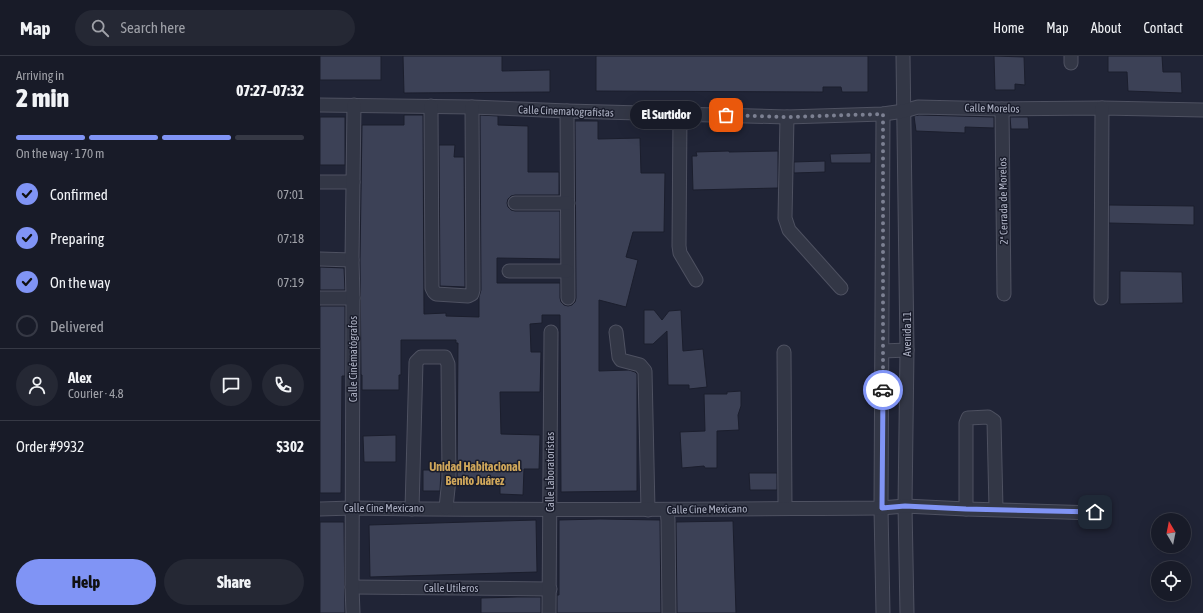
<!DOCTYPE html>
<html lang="en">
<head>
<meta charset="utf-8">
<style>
  body { margin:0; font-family:"Asap Condensed",sans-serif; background:#252834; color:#f1f3f6; height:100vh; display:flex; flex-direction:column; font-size:15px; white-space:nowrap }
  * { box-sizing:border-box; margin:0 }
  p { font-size:13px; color:#9fa1a8 }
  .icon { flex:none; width:22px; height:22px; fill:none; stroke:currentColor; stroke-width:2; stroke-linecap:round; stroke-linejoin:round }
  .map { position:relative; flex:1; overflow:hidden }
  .details { display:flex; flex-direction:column; background:#181b28; width:320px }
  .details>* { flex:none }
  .needle { width:26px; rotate:350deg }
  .controls { position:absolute; left:831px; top:457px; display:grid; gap:8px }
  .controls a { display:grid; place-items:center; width:40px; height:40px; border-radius:50%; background:#181b28; box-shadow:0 4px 16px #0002,0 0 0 1px #363945; font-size:20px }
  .pin { position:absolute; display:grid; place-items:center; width:34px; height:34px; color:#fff; margin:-17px; border-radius:8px; box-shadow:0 2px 6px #0006 }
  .courier { position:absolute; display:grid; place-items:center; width:40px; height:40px; margin:-20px; border:3px solid #8094f5; border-radius:50%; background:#fff; color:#222; box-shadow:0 1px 5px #0007 }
  .bubble { position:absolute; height:28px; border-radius:14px; background:#181b28; box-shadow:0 4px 16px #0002,0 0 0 1px #363945; font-size:13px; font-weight:800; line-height:28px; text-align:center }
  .headline em { font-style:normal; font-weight:800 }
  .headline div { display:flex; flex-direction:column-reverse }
  .headline { display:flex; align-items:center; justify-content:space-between; height:68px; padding:0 16px }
  h1 { font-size:26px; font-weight:800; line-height:30px }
  .bar { display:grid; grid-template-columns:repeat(4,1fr); gap:6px 4px; align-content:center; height:48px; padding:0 16px }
  .bar i { height:5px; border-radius:3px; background:#363945 }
  .bar .current { background:#8094f5 }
  .bar p { grid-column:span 4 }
  .line { display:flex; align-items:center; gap:10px; padding:0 16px; border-top:1px solid #363945 }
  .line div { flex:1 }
  .round { display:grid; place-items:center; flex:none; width:42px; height:42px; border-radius:21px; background:#252834 }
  ol { padding:0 16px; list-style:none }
  li { display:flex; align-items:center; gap:12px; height:44px }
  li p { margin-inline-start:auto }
  li .icon { padding:4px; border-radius:50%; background:#8094f5; color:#111; stroke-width:4 }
  li:last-child { color:#9fa1a8 }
  li i { width:22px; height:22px; border:2px solid #363945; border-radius:50% }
  .primary-button { display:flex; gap:8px; margin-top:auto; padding:8px 16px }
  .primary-button a { flex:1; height:46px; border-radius:24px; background:#8094f5; color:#111; font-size:16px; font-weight:800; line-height:46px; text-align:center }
  .primary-button a+a { background:#252834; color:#f1f3f6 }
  header { display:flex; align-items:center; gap:24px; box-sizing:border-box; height:56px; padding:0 20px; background:#181b28; border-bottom:1px solid #363945 }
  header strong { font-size:19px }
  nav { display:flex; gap:22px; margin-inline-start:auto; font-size:14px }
  .search { width:280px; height:36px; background:#252834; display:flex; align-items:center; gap:10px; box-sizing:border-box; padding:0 14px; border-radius:22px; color:#9fa1a8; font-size:15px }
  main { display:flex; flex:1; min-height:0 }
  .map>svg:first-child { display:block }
  .building { fill:#3c4156; stroke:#1b1e2d }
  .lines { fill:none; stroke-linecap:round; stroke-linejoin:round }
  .minor-casing { stroke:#4e5161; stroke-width:15 }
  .minor { stroke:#333746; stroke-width:13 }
  .done { stroke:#7c8092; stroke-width:4; stroke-dasharray:0 7.2 }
  .route { stroke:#8094f5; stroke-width:5 }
  .labels { text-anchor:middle; stroke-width:3; stroke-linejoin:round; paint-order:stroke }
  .street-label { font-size:11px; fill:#adb1c3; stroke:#191c2b }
  .neighbourhood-label { font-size:12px; font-weight:bold; fill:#d0a75b; stroke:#191c2b }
</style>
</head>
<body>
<header>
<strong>Map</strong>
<div class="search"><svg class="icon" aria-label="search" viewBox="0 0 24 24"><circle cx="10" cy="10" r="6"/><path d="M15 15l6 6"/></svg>Search here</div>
<nav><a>Home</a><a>Map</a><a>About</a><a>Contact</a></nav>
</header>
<main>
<section class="details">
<div class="headline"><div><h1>2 min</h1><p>Arriving in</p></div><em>07:27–07:32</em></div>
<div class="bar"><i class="current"></i><i class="current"></i><i class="current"></i><i></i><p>On the way · 170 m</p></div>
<ol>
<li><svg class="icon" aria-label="check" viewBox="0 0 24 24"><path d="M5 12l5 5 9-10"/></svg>Confirmed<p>07:01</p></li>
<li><svg class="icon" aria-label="check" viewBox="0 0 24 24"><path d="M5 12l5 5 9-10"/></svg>Preparing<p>07:18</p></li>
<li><svg class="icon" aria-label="check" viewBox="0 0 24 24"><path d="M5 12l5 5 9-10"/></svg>On the way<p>07:19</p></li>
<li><i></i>Delivered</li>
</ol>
<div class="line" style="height:72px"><a class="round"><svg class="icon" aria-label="person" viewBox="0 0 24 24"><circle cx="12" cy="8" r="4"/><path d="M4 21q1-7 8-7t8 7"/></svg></a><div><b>Alex</b><p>Courier · 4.8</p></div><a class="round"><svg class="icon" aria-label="chat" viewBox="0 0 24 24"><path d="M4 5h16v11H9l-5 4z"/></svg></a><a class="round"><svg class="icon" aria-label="phone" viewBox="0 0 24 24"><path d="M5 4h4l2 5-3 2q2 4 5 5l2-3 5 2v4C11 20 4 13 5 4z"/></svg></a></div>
<div class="line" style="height:52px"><div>Order #9932</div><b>$302</b></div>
<div class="primary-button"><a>Help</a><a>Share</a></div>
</section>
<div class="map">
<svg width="883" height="557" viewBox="0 0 883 557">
  <rect width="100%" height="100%" fill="#202436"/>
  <g class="building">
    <rect x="0" y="0" width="61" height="24"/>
    <polygon points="83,0 182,0 182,15 230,14 230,36 84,37"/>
    <polygon points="276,0 548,0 548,36 522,36 521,31 503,31 503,36 276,35"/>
    <polygon points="674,0 704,1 705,29 695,28 695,34 675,34"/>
    <polygon points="788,0 842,0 843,16 861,16 862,37 808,35 807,16 788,16"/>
    <polygon points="84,59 103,59 104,258 126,257 126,260 159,261 159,241 161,234 160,59 178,60 178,69 208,70 208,116 239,116 239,139 195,139 191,140 188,143 187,147 188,151 191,154 195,155 240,155 240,203 177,202 177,227 240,227 240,242 241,246 244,249 248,250 252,249 255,246 256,242 255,65 278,65 278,83 320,82 321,117 345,117 344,176 313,176 306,201 318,204 306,251 279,244 279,315 309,314 315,316 317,318 317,435 241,436 240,259 222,259 222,267 210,268 211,296 221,296 220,336 180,336 181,378 220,379 219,413 204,413 203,439 180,438 180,425 137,426 138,287 136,287 136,284 81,284 81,319 79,319 79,334 42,334 42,319 41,319 40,204 42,69 84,69"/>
    <polygon points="599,59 674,61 674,72 645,71 645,77 596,75 594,60"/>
    <rect x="0" y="61" width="25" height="48"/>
    <polygon points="690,61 708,61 709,73 691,73"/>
    <polygon points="119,89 135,89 134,101 144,101 145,231 120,230"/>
    <polygon points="409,95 409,96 458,95 458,132 373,134 372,100 377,100 376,96"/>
    <polygon points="551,97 551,107 511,107 510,98"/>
    <polygon points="505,105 505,116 474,117 474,106"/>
    <polygon points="789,149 874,150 874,169 789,167"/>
    <polygon points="0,211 24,212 25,234 0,234"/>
    <polygon points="800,215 862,216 863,247 800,248"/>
    <polygon points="0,250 25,250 25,320 22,320 21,437 0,437"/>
    <polygon points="324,254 334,254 342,264 349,255 361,254 363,295 383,293 387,331 369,333 369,329 348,329 347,275 333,288 324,288"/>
    <polygon points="421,335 421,350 418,359 419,374 397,375 397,412 385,412 384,410 362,412 360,376 385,375 384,338 407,338 407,336"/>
    <polygon points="76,379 76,406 44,406 43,380"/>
    <polygon points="103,414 121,414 120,435 103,435"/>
    <polygon points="429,417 457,417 457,434 430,434"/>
    <polygon points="280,463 340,464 341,557 237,557 237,539 239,539 239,464"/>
    <polygon points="216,464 217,516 50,521 49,469"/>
    <polygon points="413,465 416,557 357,557 356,466"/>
    <polygon points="0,466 24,466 25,557 0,557"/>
    <polygon points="197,541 221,541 221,557 161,557 161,542"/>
  </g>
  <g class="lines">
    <g class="minor-casing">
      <g id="minor">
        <polyline points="583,0 587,294 585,450 587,557"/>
        <polyline points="751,0 751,7"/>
        <polyline points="0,49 152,51 247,55 467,61 563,58 584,55 598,51 682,53 782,52 883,54"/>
        <polyline points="111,50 112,232 114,236 116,238 148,240 152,238 153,234 152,51"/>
        <polyline points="682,53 684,238"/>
        <polyline points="247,55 248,242"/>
        <polyline points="360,58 359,190 360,197 376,224"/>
        <polyline points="563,58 561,452 563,557"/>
        <polyline points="467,61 465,162 469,174 521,232"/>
        <polyline points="0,126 33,126"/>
        <polyline points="195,147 248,147"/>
        <polyline points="0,203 32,204"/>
        <polyline points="189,215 247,215"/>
        <polyline points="0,242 33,242"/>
        <polyline points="781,242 782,52"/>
        <polyline points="296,276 299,301 301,304 320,309 325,315 328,454"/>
        <polyline points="563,295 587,294"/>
        <polyline points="464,296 465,452"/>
        <path d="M0,453L32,452C209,455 385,453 561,452L585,450L646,453L775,457"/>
        <polyline points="92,453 96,306 101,301 125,301 128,308 129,423 126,452"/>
        <polyline points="646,453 646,367 648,362 668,361 674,365 676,453"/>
        <polyline points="347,454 348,464 349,557"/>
        <polyline points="32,531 230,533"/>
        <polyline points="33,557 32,531 33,242 32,204 34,49"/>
        <polyline points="229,557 231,276"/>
      </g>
    </g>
    <use href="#minor" class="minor"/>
  </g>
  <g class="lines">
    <polyline class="done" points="406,59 467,61 563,58 563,334"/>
    <polyline class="route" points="563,334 562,452 585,450 646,453 775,456"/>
  </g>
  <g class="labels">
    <g class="street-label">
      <text transform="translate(672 52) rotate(1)" y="4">Calle Morelos</text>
      <text transform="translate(246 55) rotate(2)" y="4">Calle Cinematografistas</text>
      <text transform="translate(683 145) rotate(-91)" y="4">2ª Cerrada de Morelos</text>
      <text transform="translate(587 278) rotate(-90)" y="4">Avenida 11</text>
      <text transform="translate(33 303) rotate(-90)" y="4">Calle Cinématógrafos</text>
      <text transform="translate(230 416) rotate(-90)" y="4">Calle Laboratoristas</text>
      <text x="64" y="456">Calle Cine Mexicano</text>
      <text transform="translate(387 453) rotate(-1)" y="4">Calle Cine Mexicano</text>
      <text x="131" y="536">Calle Utileros</text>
    </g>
    <g class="neighbourhood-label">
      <text x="155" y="415">Unidad Habitacional<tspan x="155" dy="14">Benito Juárez</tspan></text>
    </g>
  </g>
</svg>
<div class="controls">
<a><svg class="needle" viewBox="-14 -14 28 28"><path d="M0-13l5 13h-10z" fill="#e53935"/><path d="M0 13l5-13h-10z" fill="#9fa1a8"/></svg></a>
<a><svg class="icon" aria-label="locate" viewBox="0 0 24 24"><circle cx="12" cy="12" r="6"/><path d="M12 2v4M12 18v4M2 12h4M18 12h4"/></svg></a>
</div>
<div class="pin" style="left:406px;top:59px;background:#ea580c"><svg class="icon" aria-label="bag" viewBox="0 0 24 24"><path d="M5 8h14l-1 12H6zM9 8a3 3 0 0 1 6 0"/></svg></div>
<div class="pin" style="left:775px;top:456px;background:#1f2937"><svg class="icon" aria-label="home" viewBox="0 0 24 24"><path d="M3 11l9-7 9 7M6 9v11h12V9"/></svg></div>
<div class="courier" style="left:563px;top:334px"><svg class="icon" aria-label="car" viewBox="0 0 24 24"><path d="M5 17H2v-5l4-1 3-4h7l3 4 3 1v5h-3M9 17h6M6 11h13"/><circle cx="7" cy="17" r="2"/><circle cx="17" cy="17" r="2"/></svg></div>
<div class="bubble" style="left:310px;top:45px;width:72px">El Surtidor</div>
</div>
</main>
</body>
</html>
